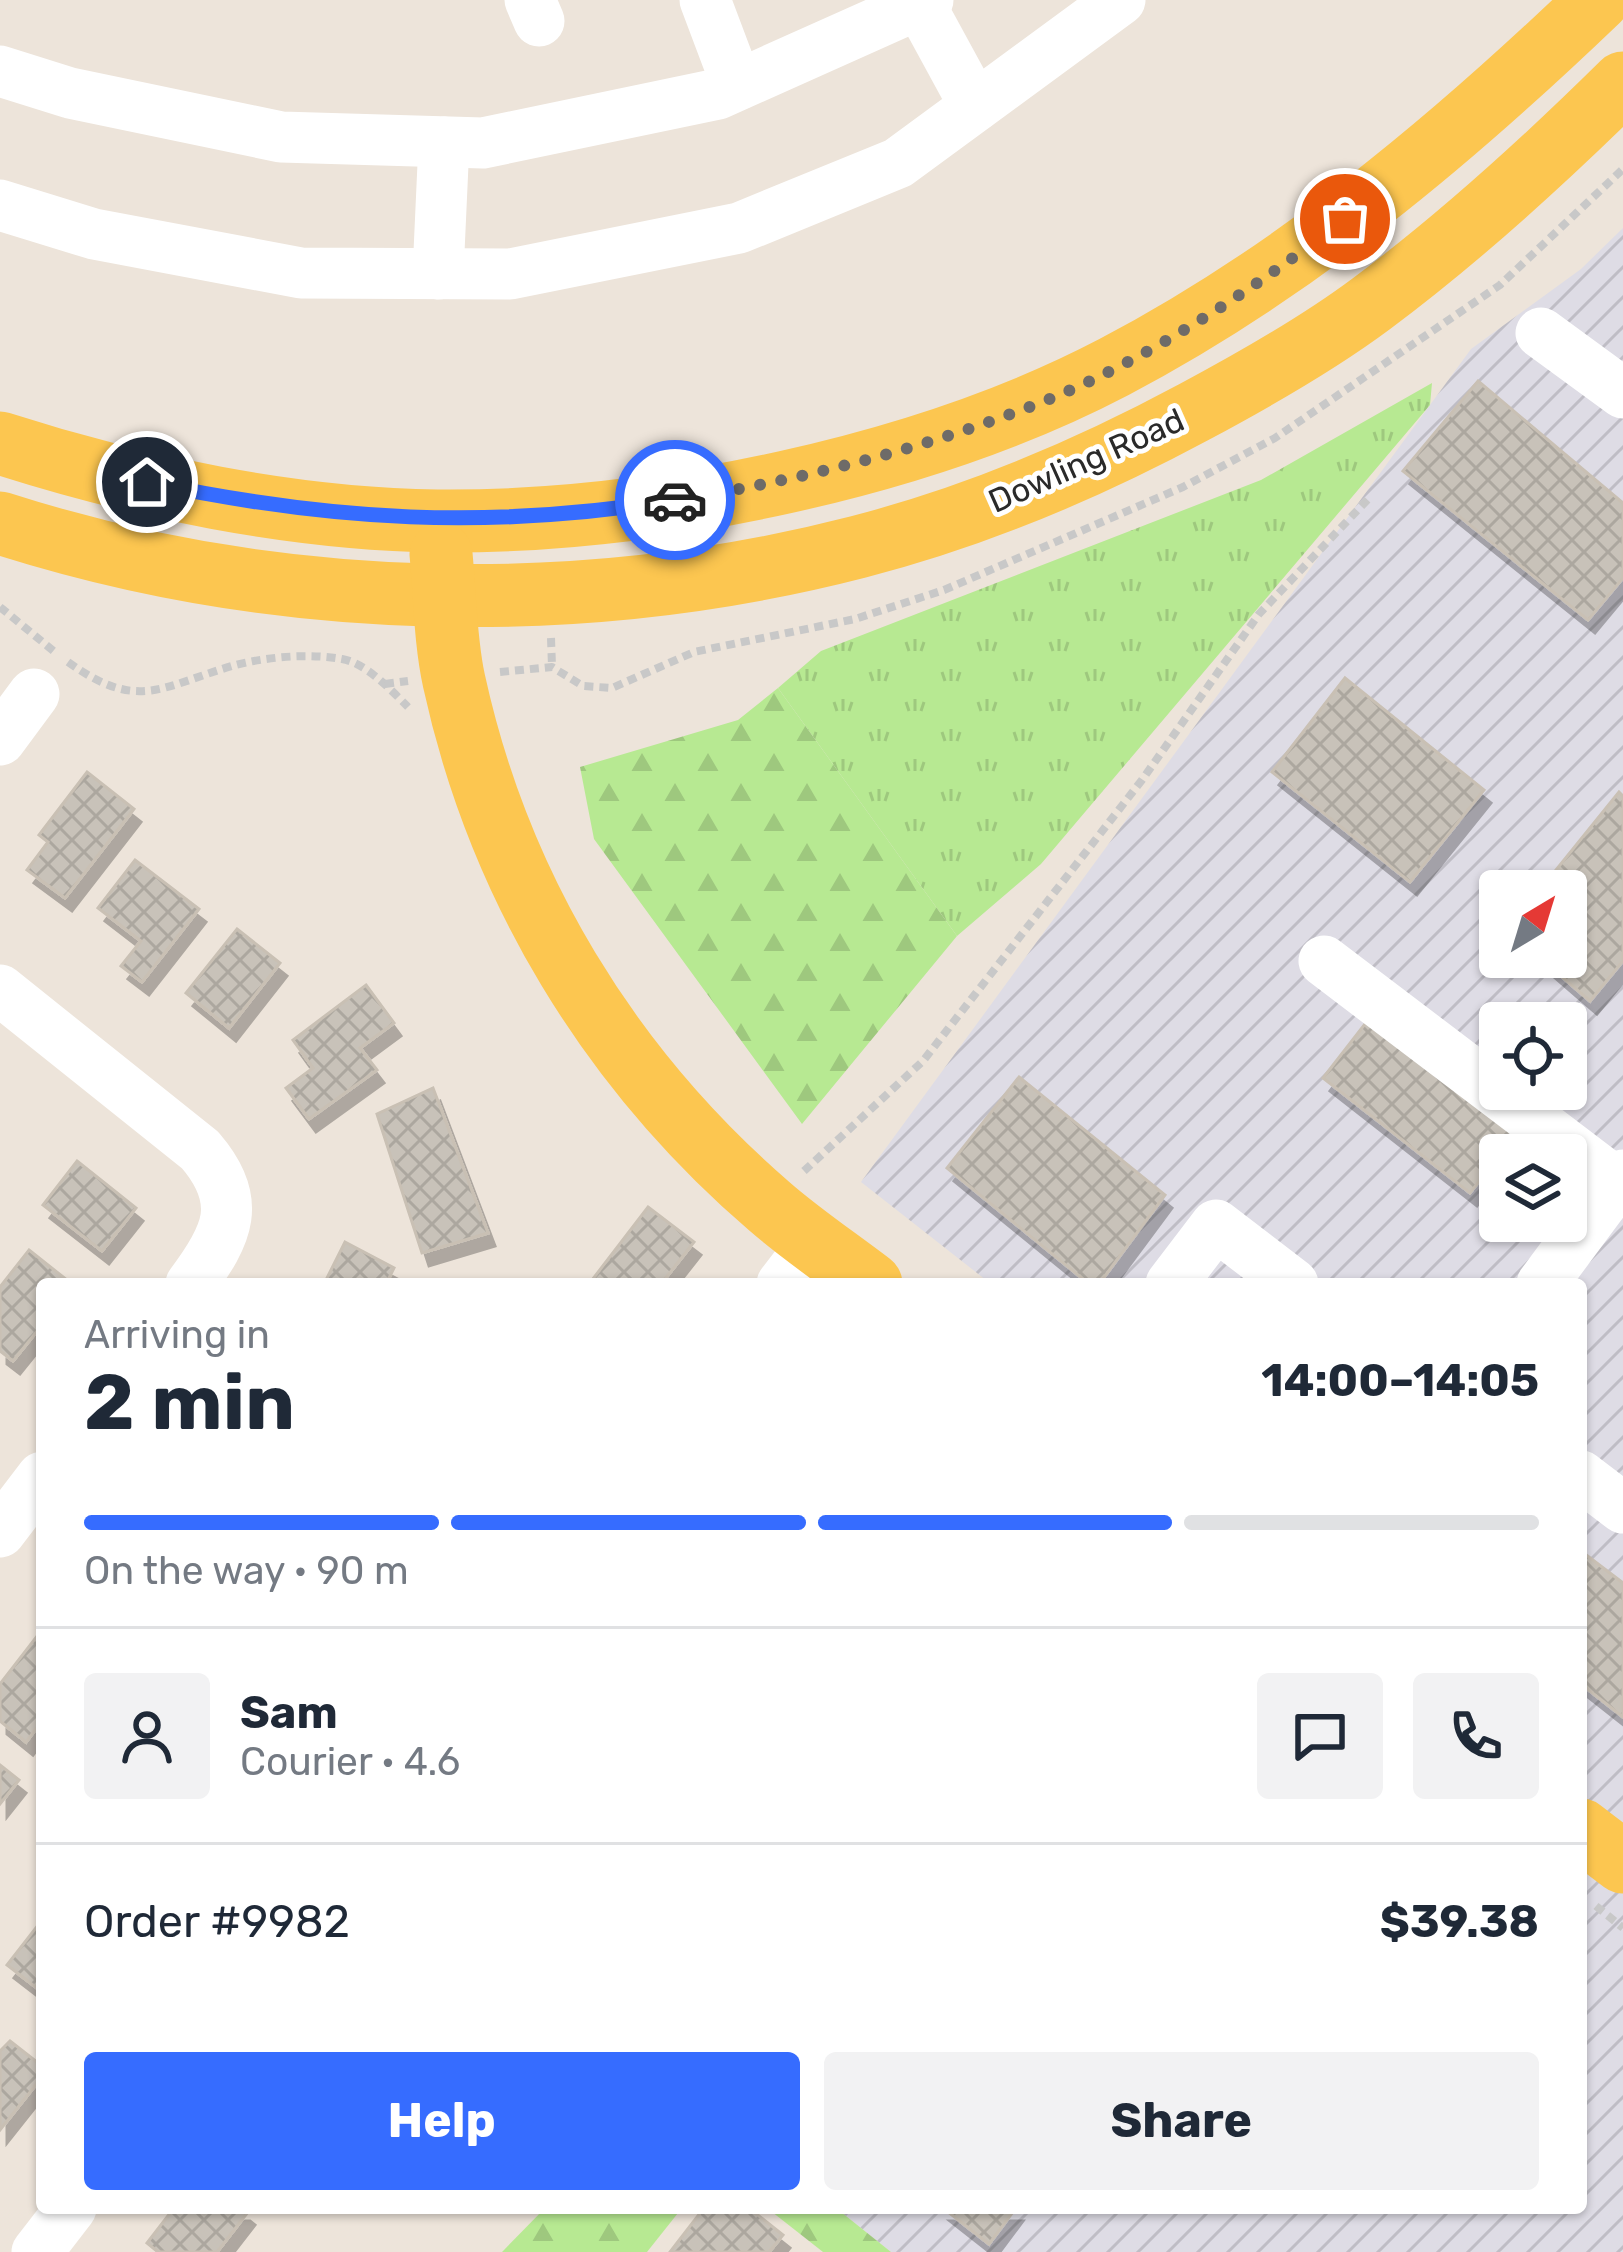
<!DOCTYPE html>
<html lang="en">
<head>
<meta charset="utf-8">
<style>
  body { margin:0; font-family:Rubik,sans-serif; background:#f2f2f3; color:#1f2937; height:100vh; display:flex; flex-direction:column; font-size:45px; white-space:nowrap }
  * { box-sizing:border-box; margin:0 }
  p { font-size:39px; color:#747a83 }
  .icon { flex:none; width:66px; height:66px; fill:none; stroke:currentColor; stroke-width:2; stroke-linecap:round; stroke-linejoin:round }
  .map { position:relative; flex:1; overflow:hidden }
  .drawer { position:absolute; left:36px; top:1278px; width:1551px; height:936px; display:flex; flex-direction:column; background:#fff; border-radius:12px; box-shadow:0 3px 9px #0004 }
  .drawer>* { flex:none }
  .needle { width:78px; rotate:38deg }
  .controls { position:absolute; left:1479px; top:870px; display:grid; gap:24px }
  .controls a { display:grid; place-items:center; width:108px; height:108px; border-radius:12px; background:#fff; box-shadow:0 3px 9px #0004; font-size:60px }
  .pin { position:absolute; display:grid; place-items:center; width:102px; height:102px; color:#fff; margin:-51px; border:6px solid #fff; border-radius:50%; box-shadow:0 3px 12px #0007 }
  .courier { position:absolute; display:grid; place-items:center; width:120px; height:120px; margin:-60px; border:9px solid #366cff; border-radius:50%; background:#fff; color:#222; box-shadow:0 3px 15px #0007 }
  .summary em { font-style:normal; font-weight:700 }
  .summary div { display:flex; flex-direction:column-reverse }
  .summary { display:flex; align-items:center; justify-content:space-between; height:204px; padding:0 48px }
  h1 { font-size:78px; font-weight:700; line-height:90px }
  .bar { display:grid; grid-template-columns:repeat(4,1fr); gap:18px 12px; align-content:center; height:144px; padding:0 48px }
  .bar i { height:15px; border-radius:9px; background:#e0e1e3 }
  .bar .current { background:#366cff }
  .bar p { grid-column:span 4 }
  .line { display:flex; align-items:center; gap:30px; padding:0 48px; border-top:3px solid #e0e1e3 }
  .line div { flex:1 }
  .round { display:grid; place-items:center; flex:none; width:126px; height:126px; border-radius:12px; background:#f2f2f3 }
  .cta { display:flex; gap:24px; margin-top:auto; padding:24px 48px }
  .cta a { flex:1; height:138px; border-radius:12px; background:#366cff; color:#fff; font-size:48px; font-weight:700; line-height:138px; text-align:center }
  .cta a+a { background:#f2f2f3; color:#1f2937 }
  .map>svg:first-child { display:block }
  .industrial { fill:url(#industrial-furrows); fill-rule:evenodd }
  .grass { fill:url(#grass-tufts) }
  .forest { fill:url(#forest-firs) }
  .building { fill:url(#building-cross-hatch); stroke:#c9c0b4; stroke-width:3; filter:url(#shadow) }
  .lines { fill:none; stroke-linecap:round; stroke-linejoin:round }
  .path { stroke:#c8c8c8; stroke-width:8; stroke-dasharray:9 6; stroke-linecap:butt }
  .minor { stroke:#fff; stroke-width:51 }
  .major { stroke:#fcc650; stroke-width:63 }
  .done { stroke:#6e6b68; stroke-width:12; stroke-dasharray:0 21.6 }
  .route { stroke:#366cff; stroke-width:15 }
  .labels { text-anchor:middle; stroke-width:10; stroke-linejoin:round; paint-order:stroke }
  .street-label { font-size:33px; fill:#2a2a2a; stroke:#fff }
</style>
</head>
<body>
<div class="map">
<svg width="1623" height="2252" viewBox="0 0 1623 2252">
  <defs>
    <pattern id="industrial-furrows" width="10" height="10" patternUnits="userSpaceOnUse" patternTransform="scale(3)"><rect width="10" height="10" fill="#dedce5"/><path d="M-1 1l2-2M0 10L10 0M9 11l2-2" fill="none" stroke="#bfbdc5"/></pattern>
    <pattern id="grass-tufts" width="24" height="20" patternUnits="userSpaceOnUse" patternTransform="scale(3)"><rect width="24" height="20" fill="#b7e992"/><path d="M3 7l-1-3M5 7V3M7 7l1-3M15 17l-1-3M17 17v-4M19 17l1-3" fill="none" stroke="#9ec87e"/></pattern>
    <pattern id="forest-firs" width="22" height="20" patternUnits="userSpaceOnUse" patternTransform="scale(3)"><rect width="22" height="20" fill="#b7e992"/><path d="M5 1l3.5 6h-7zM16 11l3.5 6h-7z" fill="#9ec87e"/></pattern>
    <pattern id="building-cross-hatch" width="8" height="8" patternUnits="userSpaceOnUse" patternTransform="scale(3)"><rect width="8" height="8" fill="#c8c2b9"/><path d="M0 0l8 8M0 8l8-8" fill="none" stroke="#aca79f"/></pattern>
    <filter id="shadow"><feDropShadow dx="7" dy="13" stdDeviation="0" flood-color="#0004"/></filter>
  </defs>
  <rect width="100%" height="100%" fill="#ede4da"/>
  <path class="industrial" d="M1623,228V2252H891L836,2208H1581V1284H991L861,1182L1471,349L1581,269ZM1500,891H1566V957H1500ZM1500,1023H1566V1089H1500ZM1500,1155H1566V1221H1500Z"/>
  <polygon class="grass" points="1432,383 1430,405 1041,864 957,936 778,688 821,651 1261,480"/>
  <g class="forest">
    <polygon points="778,688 957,936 802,1124 594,839 580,767 738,720"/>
    <polygon points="545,2208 682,2208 647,2252 502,2252"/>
    <polygon points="767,2208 836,2208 891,2252 823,2252"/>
  </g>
  <g class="building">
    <polygon points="1478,381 1623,503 1623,578 1588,620 1403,471"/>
    <polygon points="1345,678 1484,790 1410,882 1272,772"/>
    <polygon points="87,772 134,809 65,898 27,870 48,842 39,835"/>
    <polygon points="1619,792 1623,796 1623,961 1590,1001 1539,957 1566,957 1566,891 1539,891"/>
    <polygon points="135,860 199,909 142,982 121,966 141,941 98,908"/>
    <polygon points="237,929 280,963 229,1028 186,993"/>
    <polygon points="366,985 394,1023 360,1048 377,1070 309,1119 286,1088 313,1068 293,1040"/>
    <polygon points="1375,1011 1524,1124 1470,1193 1323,1078"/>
    <polygon points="1019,1077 1165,1195 1099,1284 1089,1284 947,1168"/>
    <polygon points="433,1088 488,1233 422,1253 377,1114"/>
    <polygon points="77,1161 136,1208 102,1251 43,1205"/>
    <polygon points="648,1207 694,1242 661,1284 589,1284"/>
    <polygon points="345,1242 394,1268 386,1284 324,1284"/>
    <polygon points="29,1250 72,1284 42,1284 42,1325 13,1361 0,1351 0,1287"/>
    <polygon points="1581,1551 1623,1583 1623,1717 1581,1684"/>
    <polygon points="41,1631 42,1721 26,1742 0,1721 0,1684"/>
    <polygon points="0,1765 19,1780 0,1804"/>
    <polygon points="42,1920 42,1992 7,1965"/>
    <polygon points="10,2041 42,2066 42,2077 0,2130 0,2051"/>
    <polygon points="174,2208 243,2208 248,2212 217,2252 158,2252 147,2243"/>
    <polygon points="704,2208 749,2208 783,2235 769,2252 670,2252"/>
    <polygon points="943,2208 1016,2208 989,2244"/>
  </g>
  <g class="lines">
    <g class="path">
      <polyline points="0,607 56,653"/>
      <polyline points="551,638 552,667"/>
      <path d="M68,662C138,712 160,687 232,666C264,657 309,653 342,659C366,663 391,690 408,707"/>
      <polyline points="500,672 552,667 583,686 612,688 694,652 855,619 944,590 1183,487 1275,438 1500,285 1623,169"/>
      <polyline points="385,684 408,681"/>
      <polyline points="804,1171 923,1061 1142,780 1259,614 1371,496"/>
      <polyline points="1596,1906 1623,1928"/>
    </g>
    <g class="minor">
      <polyline points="530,0 539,21"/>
      <polyline points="705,0 737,85"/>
      <polyline points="920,5 975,106"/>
      <polyline points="0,71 70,93 281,137 483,143 718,94 928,0"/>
      <polyline points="0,205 94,234 301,273 510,274 739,228 898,163 1120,0"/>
      <polyline points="438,274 444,142"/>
      <polyline points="1541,333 1623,393"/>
      <polyline points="0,740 34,694"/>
      <polyline points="1324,961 1623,1188"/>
      <path d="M0,990L200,1150C244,1201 228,1235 191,1284"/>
      <polyline points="782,1284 815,1241"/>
      <polyline points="1171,1284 1216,1225 1293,1284"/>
      <polyline points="1542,1284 1623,1175"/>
      <polyline points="1581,1476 1623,1508"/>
      <polyline points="0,1532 42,1477"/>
      <polyline points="37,2252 71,2208"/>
    </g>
    <g class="major">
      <path d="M0,443C136,487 294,519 437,521C653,523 923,467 1114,367C1295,272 1451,141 1598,0"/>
      <path d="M0,523C274,611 579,619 858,547C975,517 1088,469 1194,412C1254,380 1316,345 1371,304C1461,237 1544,161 1623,83"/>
      <path d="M441,554C445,595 445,640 454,681C499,887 609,1068 769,1206C801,1234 837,1258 871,1284"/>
      <polyline points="1581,1830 1623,1862"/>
    </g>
  </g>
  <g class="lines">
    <path class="done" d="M675,500C803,480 927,448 1047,400C1152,357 1255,288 1345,219"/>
    <path class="route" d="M147,482C331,521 489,530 675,500"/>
  </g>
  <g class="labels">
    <g class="street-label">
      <text transform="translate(1086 460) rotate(-24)" y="12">Dowling Road</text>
    </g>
  </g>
</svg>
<div class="controls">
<a><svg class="needle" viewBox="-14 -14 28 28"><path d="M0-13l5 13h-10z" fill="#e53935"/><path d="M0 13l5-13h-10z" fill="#747a83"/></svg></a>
<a><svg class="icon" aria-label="locate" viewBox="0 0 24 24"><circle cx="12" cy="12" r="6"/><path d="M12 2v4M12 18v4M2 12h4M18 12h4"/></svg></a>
<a><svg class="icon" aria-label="layers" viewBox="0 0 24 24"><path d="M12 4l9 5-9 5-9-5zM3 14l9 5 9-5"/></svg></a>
</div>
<div class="pin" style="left:1345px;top:219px;background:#ea580c"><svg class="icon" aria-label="bag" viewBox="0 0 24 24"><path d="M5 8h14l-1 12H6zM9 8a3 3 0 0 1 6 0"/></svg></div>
<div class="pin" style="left:147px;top:482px;background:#1f2937"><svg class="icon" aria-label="home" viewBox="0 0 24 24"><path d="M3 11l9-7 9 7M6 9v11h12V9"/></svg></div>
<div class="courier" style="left:675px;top:500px"><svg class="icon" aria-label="car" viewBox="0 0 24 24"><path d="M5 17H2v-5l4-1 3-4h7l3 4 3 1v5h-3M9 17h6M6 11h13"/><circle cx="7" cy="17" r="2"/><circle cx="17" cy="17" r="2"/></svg></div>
<section class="drawer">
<div class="summary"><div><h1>2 min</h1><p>Arriving in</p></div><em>14:00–14:05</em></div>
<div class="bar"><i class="current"></i><i class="current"></i><i class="current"></i><i></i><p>On the way · 90 m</p></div>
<div class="line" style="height:216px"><a class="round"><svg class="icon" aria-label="person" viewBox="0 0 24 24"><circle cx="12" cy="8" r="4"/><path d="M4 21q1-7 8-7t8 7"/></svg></a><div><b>Sam</b><p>Courier · 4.6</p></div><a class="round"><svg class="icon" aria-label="chat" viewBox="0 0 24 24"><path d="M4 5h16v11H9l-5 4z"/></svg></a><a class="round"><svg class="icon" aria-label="phone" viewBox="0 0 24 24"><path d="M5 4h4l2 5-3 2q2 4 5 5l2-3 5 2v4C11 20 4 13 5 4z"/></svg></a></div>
<div class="line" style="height:156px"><div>Order #9982</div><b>$39.38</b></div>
<div class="cta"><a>Help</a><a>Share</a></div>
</section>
</div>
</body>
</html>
